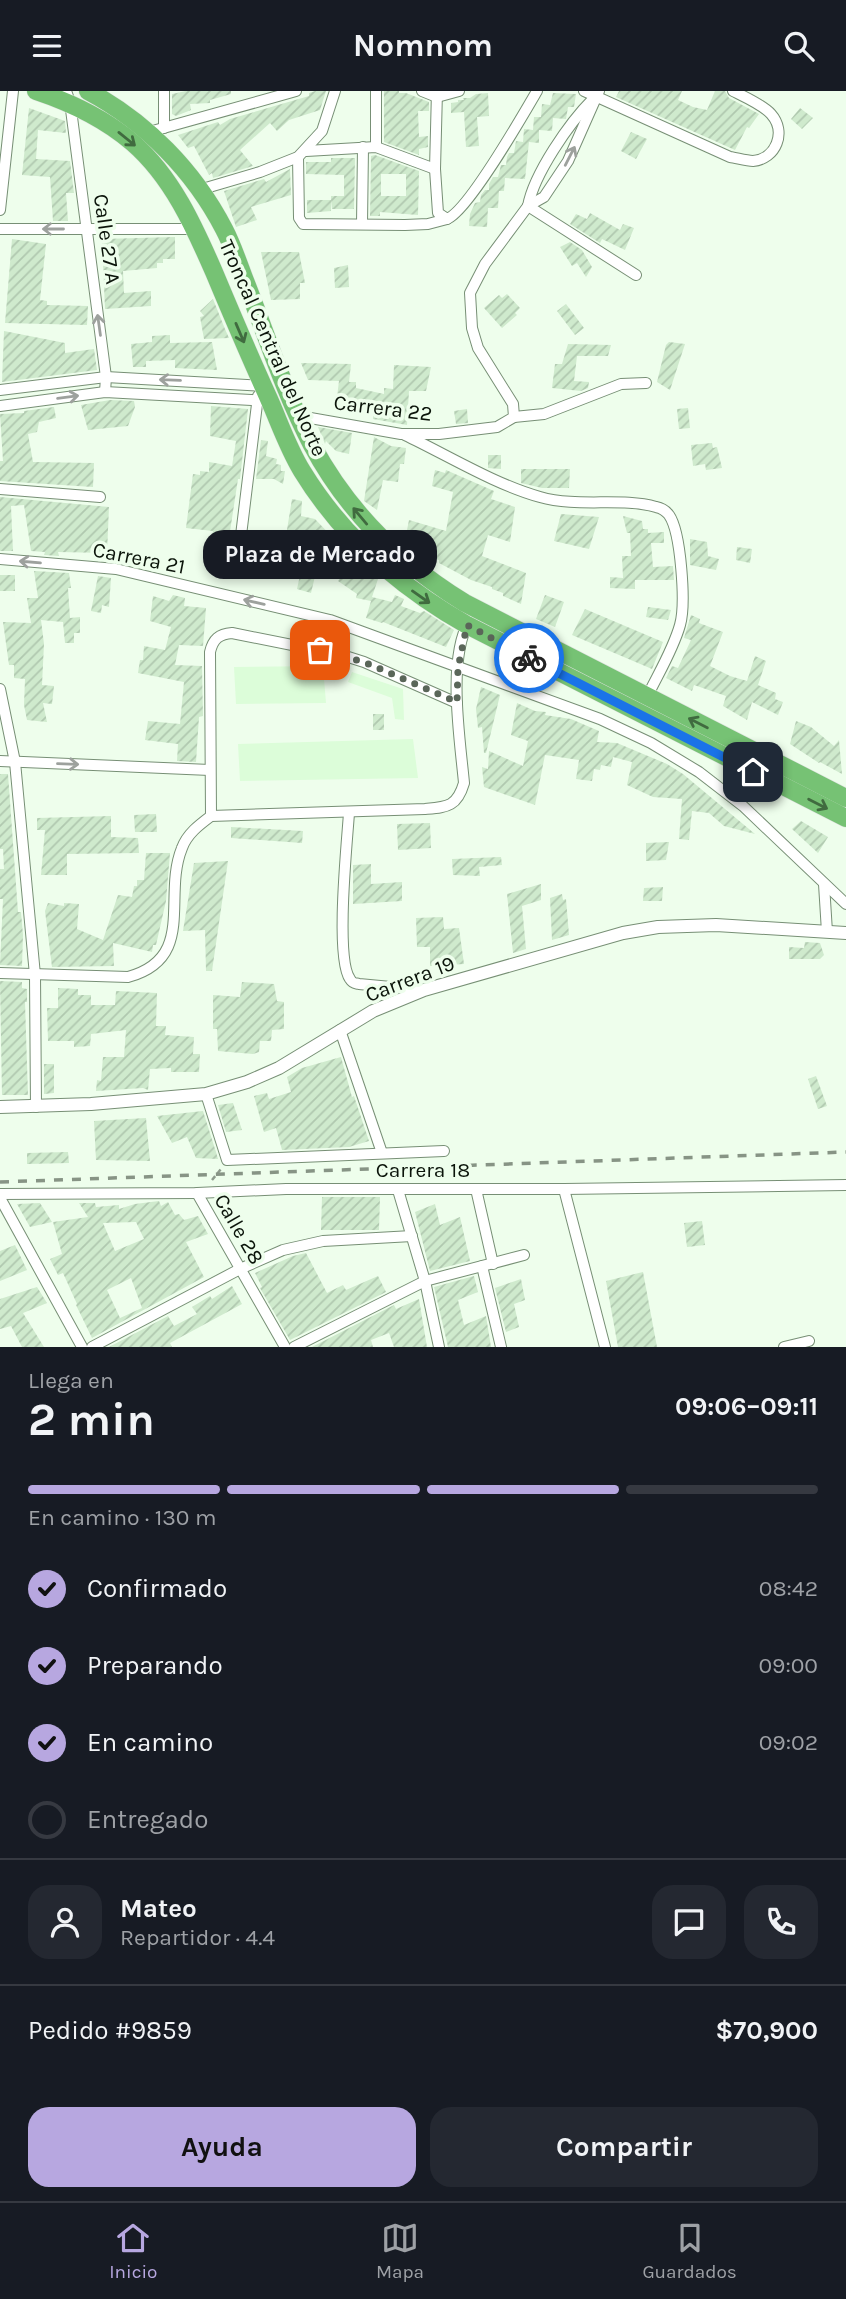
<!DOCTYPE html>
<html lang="es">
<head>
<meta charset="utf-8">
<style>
  body { margin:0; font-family:Karla,sans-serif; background:#242831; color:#f1f3f6; height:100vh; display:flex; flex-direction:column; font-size:26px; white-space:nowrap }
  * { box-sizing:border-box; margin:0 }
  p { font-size:23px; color:#9ea1a6 }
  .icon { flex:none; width:38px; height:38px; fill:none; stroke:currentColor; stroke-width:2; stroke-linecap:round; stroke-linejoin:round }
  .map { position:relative; height:1256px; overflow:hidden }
  .sheet { display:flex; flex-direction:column; background:#171b24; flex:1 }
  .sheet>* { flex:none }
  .pin { position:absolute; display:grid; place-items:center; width:60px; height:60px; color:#fff; margin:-30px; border-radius:14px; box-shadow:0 4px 10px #0006 }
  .courier { position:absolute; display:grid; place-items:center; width:70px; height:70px; margin:-35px; border:5px solid #1a73e8; border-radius:50%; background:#fff; color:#222; box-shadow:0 2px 9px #0007 }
  .bubble { position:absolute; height:49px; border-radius:21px; background:#171b24; box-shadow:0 4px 10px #0003; font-size:23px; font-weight:700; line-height:49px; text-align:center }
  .headline em { font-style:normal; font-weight:700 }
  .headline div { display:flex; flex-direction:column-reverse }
  .headline { display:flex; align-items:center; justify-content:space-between; height:119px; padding:0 28px }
  h1 { font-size:46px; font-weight:700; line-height:52px }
  .bar { display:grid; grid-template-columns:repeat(4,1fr); gap:10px 7px; align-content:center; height:84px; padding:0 28px }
  .bar i { height:9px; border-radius:5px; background:#363941 }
  .bar .current { background:#b7a7e0 }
  .bar p { grid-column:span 4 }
  .line { display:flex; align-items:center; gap:18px; padding:0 28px; border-top:2px solid #363941 }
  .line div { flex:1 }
  .round { display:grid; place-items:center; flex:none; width:74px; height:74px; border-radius:21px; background:#242831 }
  ol { padding:0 28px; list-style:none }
  li { display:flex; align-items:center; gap:21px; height:77px }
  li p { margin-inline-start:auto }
  li .icon { padding:7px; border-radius:50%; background:#b7a7e0; color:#111; stroke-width:4 }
  li:last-child { color:#9ea1a6 }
  li i { width:38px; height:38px; border:4px solid #363941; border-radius:50% }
  .primary-button { display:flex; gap:14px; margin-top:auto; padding:14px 28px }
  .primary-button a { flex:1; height:80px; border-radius:21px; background:#b7a7e0; color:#111; font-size:28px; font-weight:700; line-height:80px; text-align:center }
  .primary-button a+a { background:#242831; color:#f1f3f6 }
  header { display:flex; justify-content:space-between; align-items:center; height:91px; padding:0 28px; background:#171b24; font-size:32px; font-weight:700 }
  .menu { display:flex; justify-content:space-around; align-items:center; height:98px; border-top:2px solid #363941; background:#171b24; font-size:19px; color:#9ea1a6 }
  .menu a { display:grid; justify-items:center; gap:4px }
  .menu .current { color:#b7a7e0 }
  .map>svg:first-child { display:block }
  .built { fill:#dcfdd9 }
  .building { fill:url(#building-hatch); fill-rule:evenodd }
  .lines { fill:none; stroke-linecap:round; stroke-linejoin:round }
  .minor-casing { stroke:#778f75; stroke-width:12 }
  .tertiary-casing { stroke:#778f75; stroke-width:14 }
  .trunk-casing { stroke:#e2e3e2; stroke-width:19 }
  .path { stroke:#8f9c8e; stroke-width:2.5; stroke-dasharray:5 3.5; stroke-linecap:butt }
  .minor { stroke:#fff; stroke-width:10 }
  .tertiary { stroke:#fff; stroke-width:12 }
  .trunk { stroke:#76c274; stroke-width:18 }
  .rail { stroke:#879485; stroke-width:3.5; stroke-dasharray:9 9; stroke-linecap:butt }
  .oneway { stroke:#406b3f }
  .oneway2 { stroke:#9da19d }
  .done { stroke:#5a6659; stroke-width:7; stroke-dasharray:0 12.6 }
  .route { stroke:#1a73e8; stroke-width:9 }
  .labels { text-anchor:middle; stroke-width:7; stroke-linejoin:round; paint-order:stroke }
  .street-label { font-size:21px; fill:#0b140a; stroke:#eefeec }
</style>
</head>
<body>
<header><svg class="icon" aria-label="menu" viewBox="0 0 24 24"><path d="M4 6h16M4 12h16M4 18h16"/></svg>Nomnom<svg class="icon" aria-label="search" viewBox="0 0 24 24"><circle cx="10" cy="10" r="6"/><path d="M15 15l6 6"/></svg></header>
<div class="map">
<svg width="846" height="1256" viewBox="0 0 846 1256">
  <defs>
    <pattern id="building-hatch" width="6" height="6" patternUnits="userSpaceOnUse" patternTransform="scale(1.75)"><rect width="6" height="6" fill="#cfeacd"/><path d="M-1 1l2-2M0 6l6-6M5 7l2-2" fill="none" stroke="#b0c8af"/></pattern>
  </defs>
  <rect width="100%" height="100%" fill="#eefeec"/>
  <g class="built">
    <polygon points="323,575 326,612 236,613 234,576"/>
    <polygon points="352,581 403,598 404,629 395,628 392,607 348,591"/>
    <polygon points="413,648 418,687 240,690 238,653"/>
  </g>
  <g class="building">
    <polygon points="186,0 231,0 231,3 210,9 210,12 190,13 191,19 176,25 172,23 172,3"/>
    <polygon points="315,0 326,0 320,19 289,29 277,40 270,32 240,59 253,75 213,87 212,82 209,84 194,55 188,57 178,44 218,31 220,34 230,28 309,5 309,2"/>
    <polygon points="384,0 399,0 399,2 406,2 429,11 429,20 418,20 419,46 428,45 428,56 419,58 419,64 384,51"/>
    <polygon points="619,0 682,0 678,9 693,16 707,19 715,0 725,0 729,7 759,23 749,37 747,36 735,59 616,6"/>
    <polygon points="488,2 489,25 477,26 479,55 466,56 464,21 451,22 451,12 458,11 458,9 464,9 463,7 470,7 476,3"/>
    <polygon points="553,2 576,3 574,16 568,16 566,28 553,27 552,40 539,39 539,52 529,51 525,88 505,87 504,100 499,100 498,117 488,117 487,136 469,135 470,123 475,112 480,111 481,104 485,99 489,99 489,93 493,86 498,86 501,74 506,74 507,66 509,62 514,62 516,50 523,51 524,38 533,39 534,26 541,26 542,13 550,14"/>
    <polygon points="29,17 65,30 66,42 38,39 36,68 70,70 74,102 66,102 68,130 53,130 50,86 22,84"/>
    <polygon points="800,17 813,27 802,38 791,28"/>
    <polygon points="631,41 647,48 636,68 621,60"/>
    <path d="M375,64L419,80L418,124L380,121V125H370L371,65ZM381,83H406V105H381Z"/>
    <polygon points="331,67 355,67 354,118 332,118 331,109 331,120 307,122 307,109 331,109 331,105 344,105 344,84 306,83 306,71 331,71"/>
    <polygon points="290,78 291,104 251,116 257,129 236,136 224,100 264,88 266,91"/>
    <polygon points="590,122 620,139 623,133 634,137 625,159 602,148 600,152 570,133 576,123 587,128"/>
    <polygon points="175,146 175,168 163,168 163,172 157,172 157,177 123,180 124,202 151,200 151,215 105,218 102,148"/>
    <polygon points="12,148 46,153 40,209 47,210 47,214 88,215 87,234 5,232"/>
    <polygon points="570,151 582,159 592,176 586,186 577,172 572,175 560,156"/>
    <polygon points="261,161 299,161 305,192 300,192 300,208 271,209"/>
    <polygon points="348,174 349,196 335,197 334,177"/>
    <polygon points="507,203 520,217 515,222 517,224 502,237 484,217 499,204 502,207"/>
    <polygon points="213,208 225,238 229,247 204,248 200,226 204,225 200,220"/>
    <polygon points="566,213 584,237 575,244 557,220"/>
    <polygon points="4,240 65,252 65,262 94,258 97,279 2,291"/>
    <polygon points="170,244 170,252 212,251 217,279 175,277 175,269 146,270 146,276 133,276 131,253 152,251 152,245"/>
    <polygon points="669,251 685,253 670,299 657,291 666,254"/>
    <polygon points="568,253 611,254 608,265 577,265 574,290 589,291 588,297 581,300 552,297 555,273 562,273"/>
    <polygon points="301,272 351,273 349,291 356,291 356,297 384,303 384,297 393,298 394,274 431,276 426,300 409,300 407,334 373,328 373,322 354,322 355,308 337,306 339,290 308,289"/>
    <polygon points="110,309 134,310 135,316 128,335 88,339 81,314"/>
    <polygon points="211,315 248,318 240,388 238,388 229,447 223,447 225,477 211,476 209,463 213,440 186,437 193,383 200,384 200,380 209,381 209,371 232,375 236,350 210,345"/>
    <polygon points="54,316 56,327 39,331 37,341 28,343 33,371 94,372 93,396 0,390 0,370 3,370 0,323 24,322 24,320"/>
    <polygon points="688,317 690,337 679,338 677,318"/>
    <polygon points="467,318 468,332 456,333 454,320"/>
    <polygon points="318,336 352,342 349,363 336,360 326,350 325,353"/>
    <polygon points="374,346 391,355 406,357 404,373 400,373 398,391 383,389 377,419 364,410"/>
    <polygon points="261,349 268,350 266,365 277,368 276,373 281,374 281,380 285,380 283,393 274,388 256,388"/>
    <polygon points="712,352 713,357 717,356 722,377 706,379 705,373 693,375 691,354"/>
    <polygon points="488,364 501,364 501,378 488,377"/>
    <polygon points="521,378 570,378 569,397 542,397 521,392"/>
    <polygon points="435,379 445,382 446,379 494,400 491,408 515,416 510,451 488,444 482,465 526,482 521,513 503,505 503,502 492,498 492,496 471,489 439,472 439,469 421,463 405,449 409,429 446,440 453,401 432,395"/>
    <polygon points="0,406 109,416 107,462 58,461 59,465 44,464 45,461 31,460 24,414 11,415 13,460 0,460"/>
    <polygon points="292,408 302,410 301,425 315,428 362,477 360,485 378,488 372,506 392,511 395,504 404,508 401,515 420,522 424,520 454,539 446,556 383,531 382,532 366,527 371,510 356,507 357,503 338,490 341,486 317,477 311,502 297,498 304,466 277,462 279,450 285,451"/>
    <polygon points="561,423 599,426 589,458 554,450"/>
    <polygon points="623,425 642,430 643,438 648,438 648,442 664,441 664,452 651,452 653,476 673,475 674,489 635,489 635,498 610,497 610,486 623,487 622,465 631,465 630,442 627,442"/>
    <polygon points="690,448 707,451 708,465 719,468 716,479 690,474"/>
    <polygon points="248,452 262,456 256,487 242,485"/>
    <polygon points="737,456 752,458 750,472 736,469"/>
    <polygon points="34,480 69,482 71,497 68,497 70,527 80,526 80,542 74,542 74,552 65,552 63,531 41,529 44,553 42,594 54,595 52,613 43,612 47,631 27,629 24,614 25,588 14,587 14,574 9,574 3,531 31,532 27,507 38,507"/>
    <rect x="0" y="484" width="15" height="16"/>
    <polygon points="98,485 111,487 109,516 102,514 101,522 91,520"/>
    <polygon points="173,504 185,507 184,515 206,517 203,555 179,554 175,574 202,575 203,625 199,626 196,671 177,670 178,653 145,649 148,630 180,633 184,591 138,582 140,569 143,569 144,555 165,559 171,536 150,530 153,505 169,510"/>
    <polygon points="545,504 564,511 555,536 536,528"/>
    <polygon points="648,516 671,519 668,529 646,526"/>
    <polygon points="585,518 663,551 652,578 572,544"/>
    <polygon points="691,524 700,528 699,532 723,541 710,575 730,585 747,590 755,565 766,570 758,594 776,602 775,608 783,611 778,624 752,611 747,629 723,615 726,605 694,594 692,600 666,587 672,575 678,577 691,549 684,547"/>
    <polygon points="481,596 500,604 486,662 484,662 482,636 478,637 476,618"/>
    <polygon points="517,612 535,620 546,621 545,624 571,628 599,640 597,651 617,652 667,673 683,683 755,743 724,735 709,722 692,720 689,749 679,748 682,708 653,706 627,694 632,671 613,666 611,676 601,674 600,679 594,678 592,690 576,688 579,669 545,664 535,714 484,696 482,676 488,678 489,660 523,675 528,650 511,644"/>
    <rect x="373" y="623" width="11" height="16"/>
    <polygon points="796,630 811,636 834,655 839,649 842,683 820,671 819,672 790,653"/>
    <polygon points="0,683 8,683 18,821 21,821 23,844 22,875 0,874 3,808 0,808 0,778 4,778 3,758 0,758"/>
    <polygon points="156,723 157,741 135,741 134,724"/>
    <polygon points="111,725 111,746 138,747 139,762 67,763 67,784 41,784 45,739 37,739 37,727"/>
    <polygon points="801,730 828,746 818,762 792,738"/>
    <polygon points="430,732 431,757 398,759 397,733"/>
    <polygon points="231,736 303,740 302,752 231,747"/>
    <polygon points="669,751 666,769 646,770 646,752"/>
    <polygon points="146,762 170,762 166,810 156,854 153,854 152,861 113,852 114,875 52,876 45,820 48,812 64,815 64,812 79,813 77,838 103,849 118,804 132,806 134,795 137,795 137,789 144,789"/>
    <polygon points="501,766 502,774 479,776 480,785 453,784 452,768"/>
    <polygon points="228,770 212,880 206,880 205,839 183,840 194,772"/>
    <polygon points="371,773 371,793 402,791 402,810 353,813 353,774"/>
    <polygon points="541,793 541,809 522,815 526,858 513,862 507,803"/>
    <polygon points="663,796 662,810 643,810 644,797"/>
    <polygon points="562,803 563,809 566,808 569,844 552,849 550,807"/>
    <polygon points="443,826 444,838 459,837 464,873 430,875 430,856 417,856 416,827"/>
    <polygon points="805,851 820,852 824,864 820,868 789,868 789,856 804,857"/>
    <polygon points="0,890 22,891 22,897 27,898 27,911 25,911 28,1004 2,1004"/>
    <polygon points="242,891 274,893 277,910 284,911 284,938 272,939 271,950 260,950 259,961 253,963 218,960 217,938 213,938 213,904 240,906"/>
    <polygon points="58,897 78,898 78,904 91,904 91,914 115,914 116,900 157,902 156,935 166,935 165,944 194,946 193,963 200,963 199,981 171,981 171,977 150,978 148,999 143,997 96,1000 97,989 101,990 103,966 124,966 126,939 91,943 90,955 74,956 74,950 48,950 47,917 58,917"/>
    <polygon points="341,966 352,1006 354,1005 369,1050 349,1056 282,1059 276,1037 264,1041 254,1005 267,1002 269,1008 291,1001 287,986 302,977"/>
    <polygon points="44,973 54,973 54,1002 44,1003"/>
    <polygon points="816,985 827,1015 818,1018 808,988"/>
    <polygon points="233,1012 242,1039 226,1041 218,1014"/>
    <polygon points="203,1020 216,1061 218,1068 196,1067 187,1046 172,1052 157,1025"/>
    <polygon points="146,1027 150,1070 96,1069 94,1030"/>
    <polygon points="68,1061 69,1072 27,1073 27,1062"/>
    <polygon points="322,1106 380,1106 379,1139 321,1139"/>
    <path d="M159,1110L161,1115L168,1111L175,1124L179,1123L184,1129L198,1125L208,1143L186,1151L204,1186L92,1247L76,1214L77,1213L63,1182L58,1184L50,1168L62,1163L53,1131L88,1126L79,1112H95L96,1116L119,1114V1118L135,1113ZM136,1131L144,1148L115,1160L103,1132ZM131,1187L142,1217L120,1227L107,1199Z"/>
    <polygon points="40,1112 52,1131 30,1136 17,1113"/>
    <polygon points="435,1113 440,1134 460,1126 470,1170 430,1180 415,1121"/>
    <polygon points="702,1130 705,1154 687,1156 684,1132"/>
    <polygon points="15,1154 27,1179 0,1190 0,1160"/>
    <polygon points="306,1162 327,1202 343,1194 346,1199 378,1185 386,1201 290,1249 260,1197 262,1196 255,1182 293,1165"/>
    <polygon points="643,1181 657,1256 618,1256 606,1190"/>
    <polygon points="474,1185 478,1201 458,1209 464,1234 486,1225 491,1256 448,1256 434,1196"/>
    <polygon points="521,1188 525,1209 514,1213 519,1236 506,1241 495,1197"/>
    <polygon points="232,1195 242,1213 170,1252 172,1256 109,1256 168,1225 174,1235 197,1223 192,1216 210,1205 212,1208"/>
    <polygon points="37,1196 47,1212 23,1222 44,1256 22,1256 11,1235 0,1238 0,1208"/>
    <polygon points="419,1208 427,1256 394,1256 389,1242 371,1249 373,1256 312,1256 394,1214 396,1218"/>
  </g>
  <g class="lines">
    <g class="minor-casing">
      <g id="minor">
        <polyline points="66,0 70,11 106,286 105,301"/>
        <polyline points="422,0 437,6 459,0"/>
        <path d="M437,0L435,78L438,122L447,128C468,120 523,24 537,0"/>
        <path d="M584,0L730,66C737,67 746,70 753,70C776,68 787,41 771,23C763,14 745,6 733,0"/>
        <polyline points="164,37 164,0"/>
        <polyline points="149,41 296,0"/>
        <polyline points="376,56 376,0"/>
        <polyline points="306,60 376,56 435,78"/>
        <polyline points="298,66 299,127 303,133 405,134 428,133 447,128"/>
        <polyline points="199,99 260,81 298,66 322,40 335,0"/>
        <path d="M528,115C534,83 569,32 593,8"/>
        <polyline points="528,115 636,184"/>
        <polyline points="0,119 13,0"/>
        <polyline points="362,133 363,56"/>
        <polyline points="0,138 195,138"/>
        <polyline points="0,299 106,286 263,295"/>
        <polyline points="0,315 105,301 269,310"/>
        <polyline points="299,325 401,343 439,343 497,336 514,326 513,313 478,257 472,237 470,202 485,173 528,115 544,106 568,70 599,0"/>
        <polyline points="514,326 544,323 621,293 646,292"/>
        <path d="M405,344C447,364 496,394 540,406C578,417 621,406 656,416C661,417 666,420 669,424C681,441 686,513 680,534C673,559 658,583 647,606"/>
        <polyline points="0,398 100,406"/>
        <polyline points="0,468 116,478 330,529 600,628 651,652 699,681 743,715 846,813"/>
        <polyline points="238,469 258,305"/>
        <polyline points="0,598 15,671 35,884 36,1016"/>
        <polyline points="0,670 210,679"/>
        <path d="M349,722C347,752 335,867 350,888C353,893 355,892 359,893L423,899"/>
        <path d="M211,725L210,561C213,548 219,543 232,542L342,564L364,571L457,612"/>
        <polyline points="824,793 827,841"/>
        <path d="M0,882L128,886C197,867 162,806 182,757C187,743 199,734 211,725L425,718C447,716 457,716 464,692C460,648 447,569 469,530"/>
        <polyline points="340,939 382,1062"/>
        <polyline points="206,1003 227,1069 444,1060"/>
        <polyline points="476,1098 493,1173"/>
        <polyline points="564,1098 605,1256"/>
        <polyline points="398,1099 425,1190 439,1256"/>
        <polyline points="197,1102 285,1256"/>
        <polyline points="0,1103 197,1102 286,1098 564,1098 846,1094"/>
        <polyline points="0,1107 82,1256"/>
        <polyline points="482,1175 501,1256"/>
        <polyline points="92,1256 240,1178 283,1159 323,1150 412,1145"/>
        <polyline points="294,1256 425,1190 524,1164"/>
        <polyline points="784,1256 809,1250"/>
      </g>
    </g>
    <g class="tertiary-casing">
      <polyline id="tertiary" points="0,1016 91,1013 206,1003 247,991 279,977 373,920 424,899 623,842 658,836 716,834 846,842"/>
    </g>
    <g class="trunk-casing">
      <g id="trunk">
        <path d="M36,0C72,12 104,27 133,52C172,86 194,135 214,181C232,224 250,266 269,308C280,333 288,357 302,380C343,447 400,496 467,534L846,727"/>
        <path d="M88,0C146,31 194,80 224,138C232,153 238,171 244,187C266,242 284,301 312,354C348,421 401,473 465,512L846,707"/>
      </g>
    </g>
    <polyline class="path" points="212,1089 221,1078"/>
    <use href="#minor" class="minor"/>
    <use href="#tertiary" class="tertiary"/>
    <use href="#trunk" class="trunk"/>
    <polyline class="rail" points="0,1091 846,1061"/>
  </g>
  <defs><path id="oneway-shaft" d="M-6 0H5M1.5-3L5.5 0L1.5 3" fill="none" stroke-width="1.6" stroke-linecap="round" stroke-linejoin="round" transform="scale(1.75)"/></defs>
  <g class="oneway">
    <use href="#oneway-shaft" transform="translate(127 48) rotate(39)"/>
    <use href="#oneway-shaft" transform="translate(240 242) rotate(67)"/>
    <use href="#oneway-shaft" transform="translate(360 425) rotate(-130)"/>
    <use href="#oneway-shaft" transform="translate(421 506) rotate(35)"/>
    <use href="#oneway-shaft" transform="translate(698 632) rotate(-153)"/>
    <use href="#oneway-shaft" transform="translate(818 713) rotate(27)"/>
  </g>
  <g class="oneway2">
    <use href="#oneway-shaft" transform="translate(570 65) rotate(-63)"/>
    <use href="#oneway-shaft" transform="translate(53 138) rotate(-180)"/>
    <use href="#oneway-shaft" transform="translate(99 234) rotate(-98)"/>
    <use href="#oneway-shaft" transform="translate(170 289) rotate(-178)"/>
    <use href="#oneway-shaft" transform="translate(68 306) rotate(-7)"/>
    <use href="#oneway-shaft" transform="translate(30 471) rotate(-175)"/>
    <use href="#oneway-shaft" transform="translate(254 511) rotate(-167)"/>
    <use href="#oneway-shaft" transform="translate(68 673) rotate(2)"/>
  </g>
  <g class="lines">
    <polyline class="done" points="320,559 364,571 457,611 458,577 467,534 529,567"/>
    <polyline class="route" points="529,567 753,681"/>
  </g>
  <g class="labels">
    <g class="street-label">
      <text transform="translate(107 148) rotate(82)" y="7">Calle 27 A</text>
      <text transform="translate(273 257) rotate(66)" y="7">Troncal Central del Norte</text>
      <text transform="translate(383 317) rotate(7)" y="7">Carrera 22</text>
      <text transform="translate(139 467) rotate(11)" y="7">Carrera 21</text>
      <text transform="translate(410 888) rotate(-21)" y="7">Carrera 19</text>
      <text x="423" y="1086">Carrera 18</text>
      <text transform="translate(239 1138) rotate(60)" y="7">Calle 28</text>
    </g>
  </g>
</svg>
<div class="pin" style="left:320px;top:559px;background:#ea580c"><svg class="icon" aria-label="bag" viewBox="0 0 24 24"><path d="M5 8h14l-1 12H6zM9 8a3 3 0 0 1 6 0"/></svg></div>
<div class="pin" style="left:753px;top:681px;background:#1f2937"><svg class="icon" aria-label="home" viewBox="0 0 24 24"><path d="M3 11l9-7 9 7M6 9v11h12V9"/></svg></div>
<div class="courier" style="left:529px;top:567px"><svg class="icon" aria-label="bike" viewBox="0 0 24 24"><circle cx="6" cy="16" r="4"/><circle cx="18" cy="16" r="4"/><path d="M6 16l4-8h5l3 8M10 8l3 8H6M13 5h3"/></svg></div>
<div class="bubble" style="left:203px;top:439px;width:234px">Plaza de Mercado</div>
</div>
<section class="sheet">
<div class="headline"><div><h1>2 min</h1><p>Llega en</p></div><em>09:06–09:11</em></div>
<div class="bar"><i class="current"></i><i class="current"></i><i class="current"></i><i></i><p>En camino · 130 m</p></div>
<ol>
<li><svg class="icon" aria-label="check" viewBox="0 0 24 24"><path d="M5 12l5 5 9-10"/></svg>Confirmado<p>08:42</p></li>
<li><svg class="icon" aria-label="check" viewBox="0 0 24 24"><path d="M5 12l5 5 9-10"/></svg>Preparando<p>09:00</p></li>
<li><svg class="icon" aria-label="check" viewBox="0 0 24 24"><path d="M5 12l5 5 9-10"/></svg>En camino<p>09:02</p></li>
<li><i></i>Entregado</li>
</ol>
<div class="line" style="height:126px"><a class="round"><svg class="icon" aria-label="person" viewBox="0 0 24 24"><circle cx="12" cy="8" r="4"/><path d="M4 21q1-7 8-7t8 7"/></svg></a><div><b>Mateo</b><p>Repartidor · 4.4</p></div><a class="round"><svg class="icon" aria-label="chat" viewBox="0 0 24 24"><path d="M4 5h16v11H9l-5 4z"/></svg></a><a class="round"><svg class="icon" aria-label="phone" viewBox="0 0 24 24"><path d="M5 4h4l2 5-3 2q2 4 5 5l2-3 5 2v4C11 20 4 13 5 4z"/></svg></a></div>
<div class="line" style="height:91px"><div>Pedido #9859</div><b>$70,900</b></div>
<div class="primary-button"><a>Ayuda</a><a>Compartir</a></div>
</section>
<nav class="menu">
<a class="current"><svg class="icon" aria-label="home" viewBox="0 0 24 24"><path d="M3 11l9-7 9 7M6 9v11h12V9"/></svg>Inicio</a>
<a><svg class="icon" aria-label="map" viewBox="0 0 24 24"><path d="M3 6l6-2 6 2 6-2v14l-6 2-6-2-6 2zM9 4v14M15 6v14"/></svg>Mapa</a>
<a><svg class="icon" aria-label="saved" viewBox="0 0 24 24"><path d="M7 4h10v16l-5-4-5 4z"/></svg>Guardados</a>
</nav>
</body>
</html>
